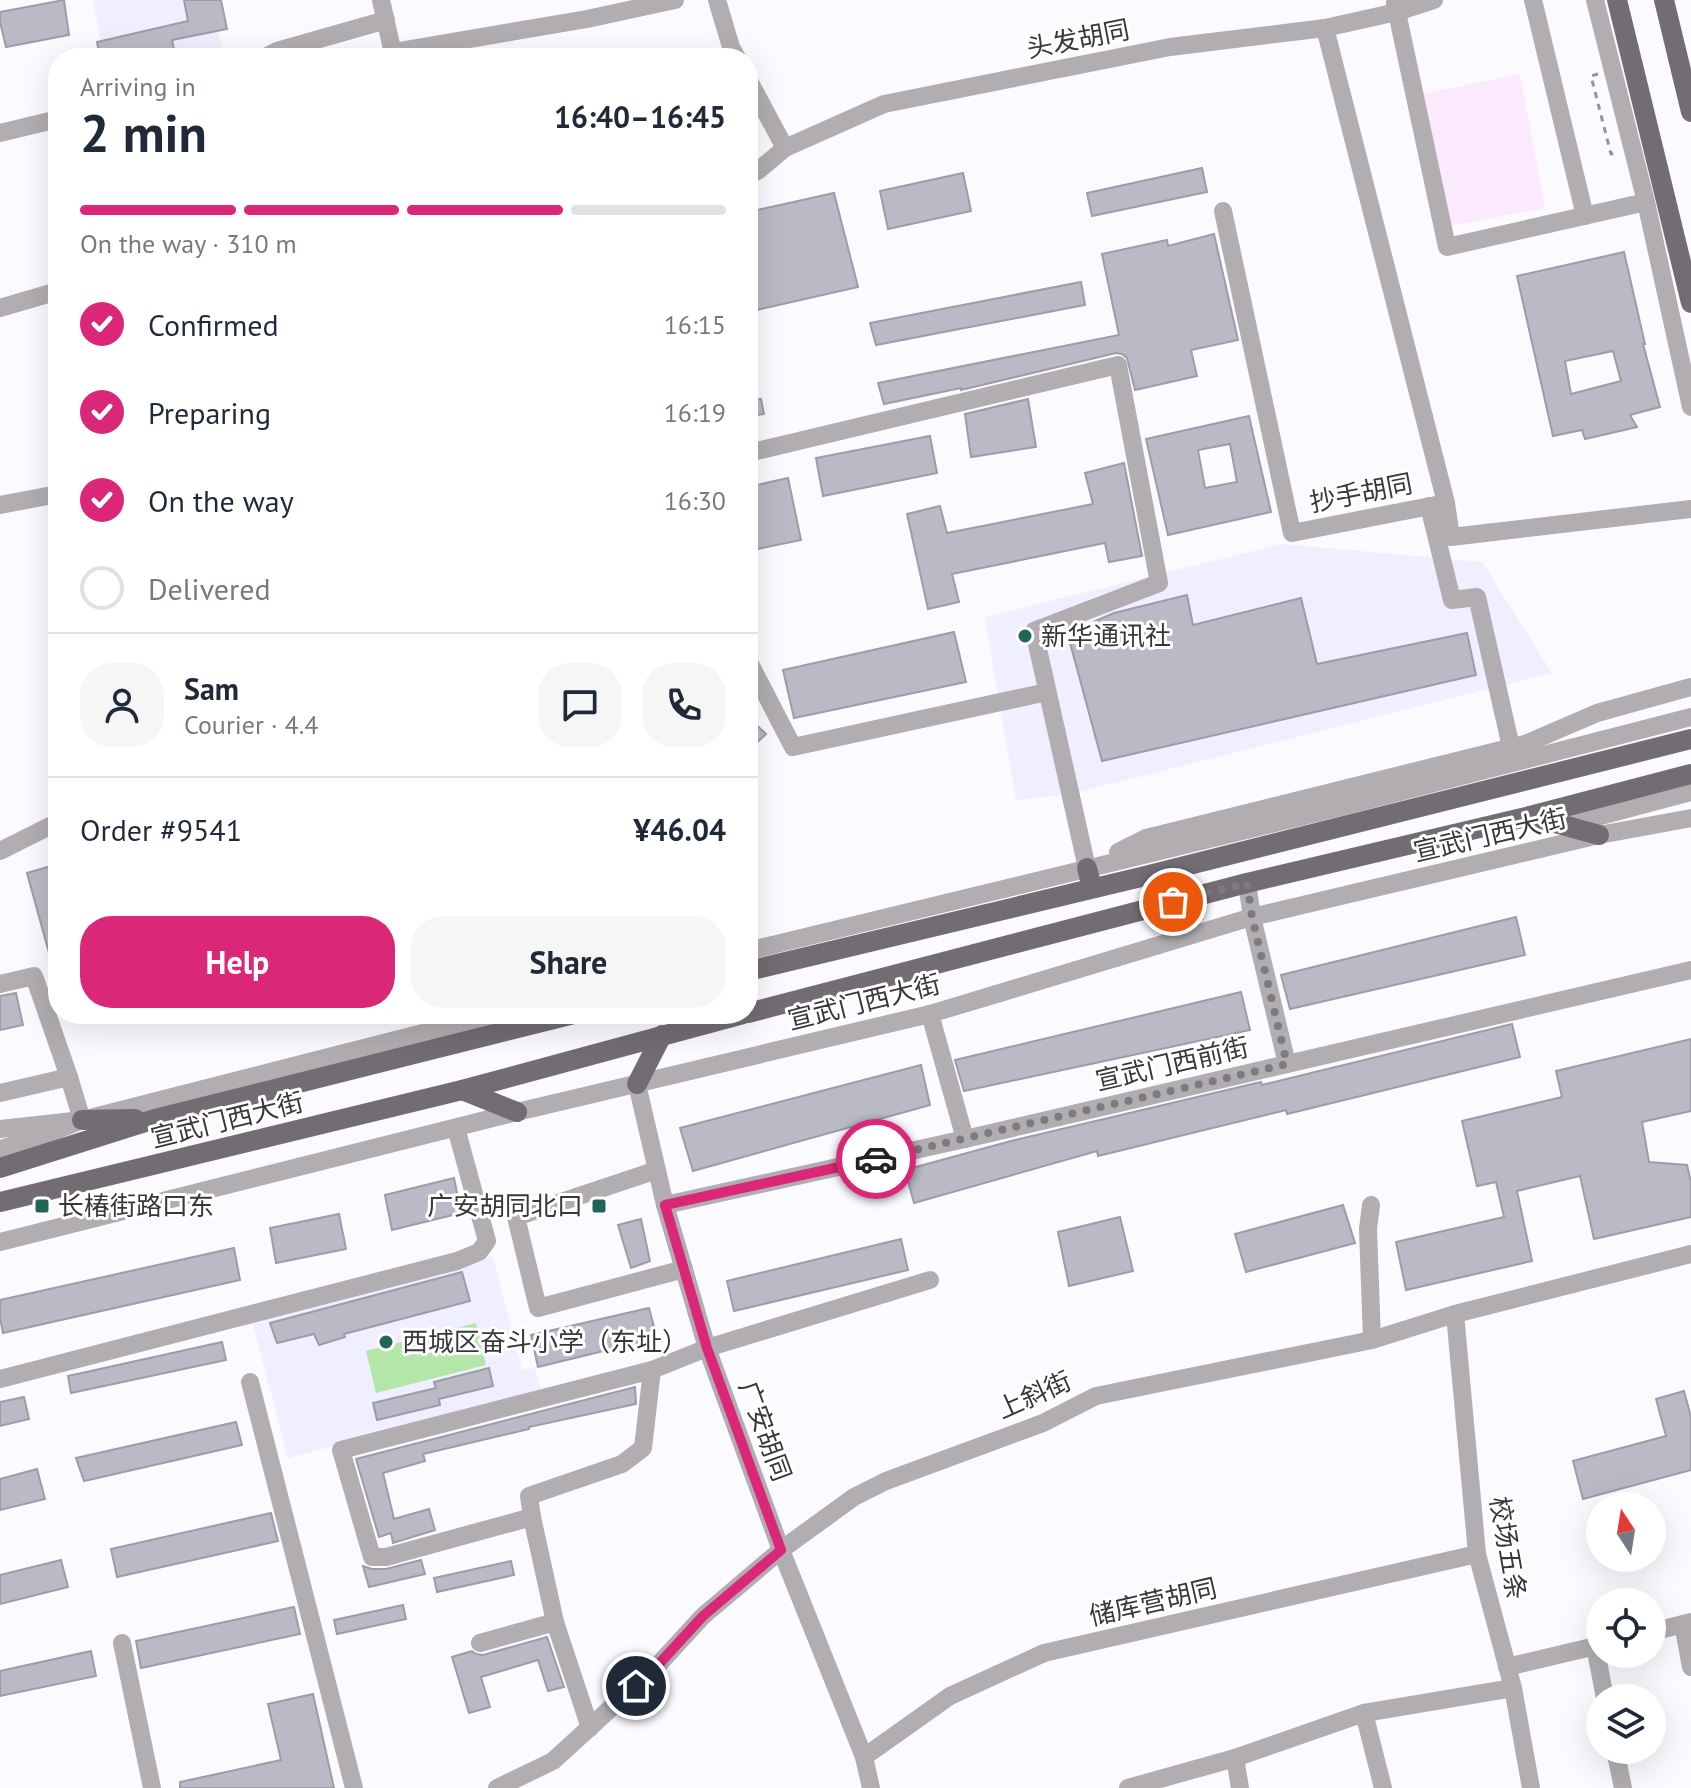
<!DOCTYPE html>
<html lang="en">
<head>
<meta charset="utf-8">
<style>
  body { margin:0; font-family:"PT Sans","Noto Sans SC",sans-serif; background:#f6f6f7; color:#1f2937; height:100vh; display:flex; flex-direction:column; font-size:30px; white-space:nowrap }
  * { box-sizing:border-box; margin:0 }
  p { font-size:26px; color:#747a83 }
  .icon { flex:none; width:44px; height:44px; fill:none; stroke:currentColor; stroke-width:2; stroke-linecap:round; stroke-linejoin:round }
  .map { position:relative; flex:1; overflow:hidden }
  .side { position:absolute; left:48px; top:48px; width:710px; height:976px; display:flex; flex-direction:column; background:#fff; border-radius:32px; box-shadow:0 8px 32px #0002 }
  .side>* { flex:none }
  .needle { width:52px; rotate:348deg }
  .buttons { position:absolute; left:1586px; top:1492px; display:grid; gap:16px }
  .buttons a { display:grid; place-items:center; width:80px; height:80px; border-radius:50%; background:#fff; box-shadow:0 8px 32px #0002; font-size:40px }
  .pin { position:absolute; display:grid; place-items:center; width:68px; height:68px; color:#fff; margin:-34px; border:4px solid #fff; border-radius:50%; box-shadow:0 2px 8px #0007 }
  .courier { position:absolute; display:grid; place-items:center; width:80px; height:80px; margin:-40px; border:6px solid #db2777; border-radius:50%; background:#fff; color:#222; box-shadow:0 2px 10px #0007 }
  .head em { font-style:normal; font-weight:600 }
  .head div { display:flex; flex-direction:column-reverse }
  .head { display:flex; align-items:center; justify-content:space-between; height:136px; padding:0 32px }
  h1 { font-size:52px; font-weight:600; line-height:60px }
  .bar { display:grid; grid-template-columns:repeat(4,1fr); gap:12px 8px; align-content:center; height:96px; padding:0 32px }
  .bar i { height:10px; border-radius:6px; background:#e0e1e3 }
  .bar .on { background:#db2777 }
  .bar p { grid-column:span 4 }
  .line { display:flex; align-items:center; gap:20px; padding:0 32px; border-top:2px solid #e0e1e3 }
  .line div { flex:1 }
  .round { display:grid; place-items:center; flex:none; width:84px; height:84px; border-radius:32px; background:#f6f6f7 }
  ol { padding:0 32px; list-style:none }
  li { display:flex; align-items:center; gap:24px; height:88px }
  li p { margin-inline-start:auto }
  li .icon { padding:8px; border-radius:50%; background:#db2777; color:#fff; stroke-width:4 }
  li:last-child { color:#747a83 }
  li i { width:44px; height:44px; border:4px solid #e0e1e3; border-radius:50% }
  .button { display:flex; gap:16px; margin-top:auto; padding:16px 32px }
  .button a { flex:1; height:92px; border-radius:32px; background:#db2777; color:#fff; font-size:32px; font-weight:600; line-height:92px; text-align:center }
  .button a+a { background:#f6f6f7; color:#1f2937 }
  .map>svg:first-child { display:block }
  .built { fill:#efefff }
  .industrial { fill:#fbeafd }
  .green { fill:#b4e6a9 }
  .building { fill:#babac6; stroke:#9d9ca8; stroke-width:2; fill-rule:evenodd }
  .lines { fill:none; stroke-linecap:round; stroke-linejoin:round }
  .path { stroke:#939398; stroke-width:3; stroke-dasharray:6 6; stroke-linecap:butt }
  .minor { stroke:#b1adb1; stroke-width:18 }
  .major { stroke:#746c73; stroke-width:20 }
  .done { stroke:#7c7c80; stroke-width:8; stroke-dasharray:0 14.4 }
  .route { stroke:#db2777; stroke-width:10 }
  .poi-dot { fill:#206658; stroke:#fff; stroke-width:3 }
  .labels { text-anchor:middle; stroke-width:6; stroke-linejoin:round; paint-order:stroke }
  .street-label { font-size:26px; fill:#38383c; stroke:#fff }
  .poi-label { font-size:26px; fill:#38383c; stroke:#fff; text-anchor:start }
</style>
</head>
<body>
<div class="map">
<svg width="1691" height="1788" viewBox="0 0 1691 1788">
  <rect width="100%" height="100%" fill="#fafaff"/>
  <g class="built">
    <polygon points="93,0 212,0 224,58 104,58"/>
    <polygon points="1282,544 1482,562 1552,673 1070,794 1016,800 985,617"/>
    <polygon points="493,1256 522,1370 535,1368 541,1392 288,1458 251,1317"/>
  </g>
  <polygon class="industrial" points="1520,74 1545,208 1450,226 1423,94"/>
  <polygon class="green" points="476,1323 486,1365 376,1393 366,1351"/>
  <g class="building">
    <polygon points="64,0 69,35 6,47 0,22 0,12"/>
    <polygon points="184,0 221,0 227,29 172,40 176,58 100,58 97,42 188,21"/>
    <polygon points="1202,168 1207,192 1092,216 1087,193"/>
    <polygon points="963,173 971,211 888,229 880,191"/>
    <polygon points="834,193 858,287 748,312 748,212"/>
    <polygon points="1214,234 1238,340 1191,350 1197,376 1135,390 1127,358 1122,354 1116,353 961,390 961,388 884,404 878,383 1119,335 1102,254 1167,240 1168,246"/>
    <path d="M1624,252L1645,344H1643L1660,407L1630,415L1637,427L1585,439L1582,430L1553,436L1517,276ZM1613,351L1621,381L1571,394L1565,361Z"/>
    <polygon points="1081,282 1085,305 876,345 870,323"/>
    <polygon points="761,399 764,414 748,416 748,401"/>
    <polygon points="1028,399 1036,447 971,457 965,414"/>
    <path d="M1249,416L1271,512L1168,535L1146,439ZM1230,444L1237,482L1205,488L1198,450Z"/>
    <polygon points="930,436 937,473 823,496 816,458"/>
    <polygon points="1124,463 1142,556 1109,562 1105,543 952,574 959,602 928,609 907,514 940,506 947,533 1093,504 1085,473"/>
    <polygon points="788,478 801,540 748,551 748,487"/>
    <polygon points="1187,595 1193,625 1301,598 1317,664 1467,633 1476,675 1102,761 1069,639 1099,633 1095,621 1114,613"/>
    <polygon points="954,632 966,682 794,718 783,670"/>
    <polygon points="748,717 766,734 748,751"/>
    <polygon points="58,864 58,970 54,971 27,873"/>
    <polygon points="1516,917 1525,955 1290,1009 1281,975"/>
    <polygon points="1241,992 1250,1030 964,1091 955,1060"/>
    <polygon points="16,993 23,1025 0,1030 0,996"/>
    <polygon points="1512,1024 1520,1057 1287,1114 1286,1110 1098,1156 1097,1151 914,1203 905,1170 1011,1141 1261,1082 1262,1085"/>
    <polygon points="1691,1039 1691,1111 1642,1122 1649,1162 1687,1165 1691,1182 1691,1217 1594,1239 1580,1176 1517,1191 1532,1261 1406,1290 1396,1242 1504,1217 1496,1182 1477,1186 1462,1121 1562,1097 1556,1071"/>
    <polygon points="921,1065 930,1105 693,1171 680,1128"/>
    <polygon points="454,1178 461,1213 392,1230 385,1195"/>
    <polygon points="1343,1205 1355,1243 1246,1272 1235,1234"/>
    <polygon points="339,1214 346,1249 276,1263 270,1228"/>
    <polygon points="1120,1217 1133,1271 1069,1286 1058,1232"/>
    <polygon points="641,1219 650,1261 631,1268 618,1225"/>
    <polygon points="901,1239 908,1270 734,1311 727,1281"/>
    <polygon points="234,1248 240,1280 3,1333 0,1318 0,1300"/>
    <polygon points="462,1272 470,1301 344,1334 345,1337 319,1345 314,1334 277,1343 270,1323"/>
    <polygon points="649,1308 657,1338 538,1367 531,1335"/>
    <polygon points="222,1342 226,1360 71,1393 68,1376"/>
    <polygon points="489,1368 493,1386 439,1399 440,1405 377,1420 373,1403 436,1388 434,1382"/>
    <polygon points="635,1387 636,1404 529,1427 529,1429 423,1454 425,1461 383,1473 394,1519 429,1509 435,1530 393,1543 391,1533 379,1537 356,1459"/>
    <polygon points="1684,1391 1691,1417 1691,1470 1583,1499 1573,1461 1666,1436 1656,1399"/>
    <polygon points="24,1397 29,1419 0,1426 0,1402"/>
    <polygon points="236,1422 242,1445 84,1481 76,1458"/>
    <polygon points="37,1469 45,1499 0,1510 0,1479"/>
    <polygon points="271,1513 278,1541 117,1577 111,1549"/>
    <polygon points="61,1560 68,1587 0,1604 0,1575"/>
    <polygon points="421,1560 425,1574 369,1587 363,1566 372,1569 386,1569"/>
    <polygon points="511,1561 514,1575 437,1592 434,1578"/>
    <polygon points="403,1605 406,1619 337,1634 334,1620"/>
    <polygon points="294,1607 300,1634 141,1668 136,1641"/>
    <polygon points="547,1637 564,1687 548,1691 538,1660 481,1677 490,1707 469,1713 452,1657 472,1651 476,1654 483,1655"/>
    <polygon points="91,1651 96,1676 0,1696 0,1671"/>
    <polygon points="313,1694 334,1788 180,1788 180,1782 281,1760 268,1704"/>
  </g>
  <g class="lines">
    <polyline class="path" points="1598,74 1591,76 1611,154 1615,153"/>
    <g class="minor">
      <polyline points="381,0 394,58"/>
      <polyline points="717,0 731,47 737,58"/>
      <polyline points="1533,0 1585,216"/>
      <polyline points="1595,0 1646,202 1691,407"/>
      <polyline points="1395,3 1447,247 1646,202"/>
      <polyline points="1325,28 1446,503"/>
      <polyline points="393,52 587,19 675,0"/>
      <polyline points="263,58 277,51 386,20"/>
      <polyline points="748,79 785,148"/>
      <polyline points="0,133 58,119"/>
      <polyline points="748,176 759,170 785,148 884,104 1170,47 1325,28 1397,12 1434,0"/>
      <polyline points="1223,211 1292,533 1446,503 1451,537 1691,509"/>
      <polyline points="0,308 58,291"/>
      <polyline points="748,453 1118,365 1159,583 1034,631 1087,868"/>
      <polyline points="0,505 58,494"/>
      <polyline points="1429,506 1452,600 1477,597 1511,747"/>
      <polyline points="748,660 793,747 1047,692"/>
      <polyline points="1549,817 1593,818 1691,792"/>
      <polyline points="0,851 58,822"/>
      <polyline points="1118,852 1146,838 1525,744 1597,713 1691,687"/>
      <polyline points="1247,883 1252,917 1287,1064"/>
      <polyline points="748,951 1345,806 1691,717"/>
      <polyline points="0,984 34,976 69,1077 82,1120 38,1138 0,1149"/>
      <polyline points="930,1014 965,1139"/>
      <polyline points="637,1084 665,1205 707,1348 781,1550 864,1757 871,1788"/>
      <polyline points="0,1093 69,1077"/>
      <polyline points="0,1129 82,1120 497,1014"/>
      <polyline points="657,1170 516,1217 538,1308 684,1269"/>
      <polyline points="665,1205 965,1139 1691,970"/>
      <polyline points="1371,1205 1368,1229 1372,1340"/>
      <polyline points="0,1242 517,1112 930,1014 1252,917 1599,835 1691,818"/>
      <polyline points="1455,1314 1477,1554 1513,1688 1531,1788"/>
      <polyline points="652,1370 643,1448 622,1464 529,1496 532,1517 386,1557 372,1557 341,1450 652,1370 707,1348 930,1280"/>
      <polyline points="0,1379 457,1261 479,1252 487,1241 456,1128"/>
      <polyline points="250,1382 354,1788"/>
      <polyline points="532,1517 555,1622 590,1728"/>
      <polyline points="1683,1624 1691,1667"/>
      <polyline points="1652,1632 1691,1622"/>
      <polyline points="122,1643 152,1788"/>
      <polyline points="480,1643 555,1622"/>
      <polyline points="1595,1646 1605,1698"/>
      <polyline points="1507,1667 1600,1645"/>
      <polyline points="1364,1713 1383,1788"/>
      <polyline points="1615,1750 1623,1788"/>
      <polyline points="864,1757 950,1696 1044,1653 1477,1554"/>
      <polyline points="1235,1758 1240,1788"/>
      <polyline points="497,1788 553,1761 658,1665 703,1616 781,1550 854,1497 886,1481 1043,1423 1096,1396 1372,1340 1455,1314 1691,1254"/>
      <polyline points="1128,1788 1235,1758 1364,1713 1513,1688"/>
    </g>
    <g class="major">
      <polyline points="1617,0 1691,303"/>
      <polyline points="1664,0 1691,112"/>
      <polyline points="1530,816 1599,835"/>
      <polyline points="1087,868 1092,888"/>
      <polyline points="748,971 1141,877 1691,739"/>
      <polyline points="748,1013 1247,883 1530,816 1691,774"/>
      <polyline points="637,1084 662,1035"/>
      <polyline points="462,1090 517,1112"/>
      <polyline points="82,1120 135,1119"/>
      <polyline points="0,1168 155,1119 574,1014"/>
      <polyline points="0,1202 462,1090 743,1014"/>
    </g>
  </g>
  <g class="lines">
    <polyline class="done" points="876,1159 1287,1064 1252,917 1247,883 1173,902"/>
    <polyline class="route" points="636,1686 658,1665 703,1616 781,1550 707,1348 665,1205 876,1159"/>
  </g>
  <g class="poi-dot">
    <circle cx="1025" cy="636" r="8"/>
    <rect x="34" y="1198" width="16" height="16" rx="4"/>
    <rect x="591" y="1198" width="16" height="16" rx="4"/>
    <circle cx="386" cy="1342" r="8"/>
  </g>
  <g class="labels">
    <g class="street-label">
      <text transform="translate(1078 39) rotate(-11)" y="9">头发胡同</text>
      <text transform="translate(1361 493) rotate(-11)" y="9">抄手胡同</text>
      <text transform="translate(1490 835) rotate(-13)" y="9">宣武门西大街</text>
      <text transform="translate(864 1002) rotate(-14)" y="9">宣武门西大街</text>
      <text transform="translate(1172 1064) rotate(-13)" y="9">宣武门西前街</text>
      <text transform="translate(227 1120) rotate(-14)" y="9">宣武门西大街</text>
      <text transform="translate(1034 1395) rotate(-24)" y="9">上斜街</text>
      <text transform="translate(765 1431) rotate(70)" y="9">广安胡同</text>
      <text transform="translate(1508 1548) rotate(80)" y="9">校场五条</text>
      <text transform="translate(1153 1602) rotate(-13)" y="9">储库营胡同</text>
    </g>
    <g class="poi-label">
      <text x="1041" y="645">新华通讯社</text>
      <text x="58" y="1215">长椿街路口东</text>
      <text x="583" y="1215" text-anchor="end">广安胡同北口</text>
      <text x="402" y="1351">西城区奋斗小学（东址）</text>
    </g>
  </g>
</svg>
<div class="buttons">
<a><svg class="needle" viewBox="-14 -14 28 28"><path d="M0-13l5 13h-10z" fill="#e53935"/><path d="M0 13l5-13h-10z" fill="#747a83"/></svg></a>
<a><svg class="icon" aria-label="locate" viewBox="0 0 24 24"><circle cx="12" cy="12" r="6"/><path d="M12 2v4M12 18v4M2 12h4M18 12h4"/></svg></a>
<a><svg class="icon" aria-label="layers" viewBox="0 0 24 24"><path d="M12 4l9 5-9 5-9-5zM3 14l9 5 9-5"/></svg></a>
</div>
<div class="pin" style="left:1173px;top:902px;background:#ea580c"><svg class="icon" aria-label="bag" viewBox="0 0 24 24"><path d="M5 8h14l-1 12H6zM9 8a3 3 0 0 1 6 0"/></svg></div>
<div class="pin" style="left:636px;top:1686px;background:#1f2937"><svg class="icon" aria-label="home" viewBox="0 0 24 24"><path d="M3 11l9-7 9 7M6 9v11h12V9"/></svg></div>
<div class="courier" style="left:876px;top:1159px"><svg class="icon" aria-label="car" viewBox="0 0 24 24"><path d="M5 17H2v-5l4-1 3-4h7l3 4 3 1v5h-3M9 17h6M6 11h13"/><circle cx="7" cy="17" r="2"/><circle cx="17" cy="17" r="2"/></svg></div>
<section class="side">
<div class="head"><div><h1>2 min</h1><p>Arriving in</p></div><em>16:40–16:45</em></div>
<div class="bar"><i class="on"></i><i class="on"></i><i class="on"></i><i></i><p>On the way · 310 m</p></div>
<ol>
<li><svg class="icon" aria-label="check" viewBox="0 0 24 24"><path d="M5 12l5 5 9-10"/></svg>Confirmed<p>16:15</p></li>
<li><svg class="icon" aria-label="check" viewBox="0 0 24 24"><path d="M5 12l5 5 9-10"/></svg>Preparing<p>16:19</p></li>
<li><svg class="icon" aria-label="check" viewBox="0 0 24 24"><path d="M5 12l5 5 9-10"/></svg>On the way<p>16:30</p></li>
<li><i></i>Delivered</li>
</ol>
<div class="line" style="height:144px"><a class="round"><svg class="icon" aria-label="person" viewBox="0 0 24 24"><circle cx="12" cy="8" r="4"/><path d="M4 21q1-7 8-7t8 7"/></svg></a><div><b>Sam</b><p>Courier · 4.4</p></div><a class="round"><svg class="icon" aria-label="chat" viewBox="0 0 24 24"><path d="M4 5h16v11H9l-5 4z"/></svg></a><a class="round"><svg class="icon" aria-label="phone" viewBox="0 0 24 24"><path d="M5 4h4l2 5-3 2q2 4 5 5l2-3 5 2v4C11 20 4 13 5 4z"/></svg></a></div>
<div class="line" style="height:104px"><div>Order #9541</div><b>¥46.04</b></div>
<div class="button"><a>Help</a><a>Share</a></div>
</section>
</div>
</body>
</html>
